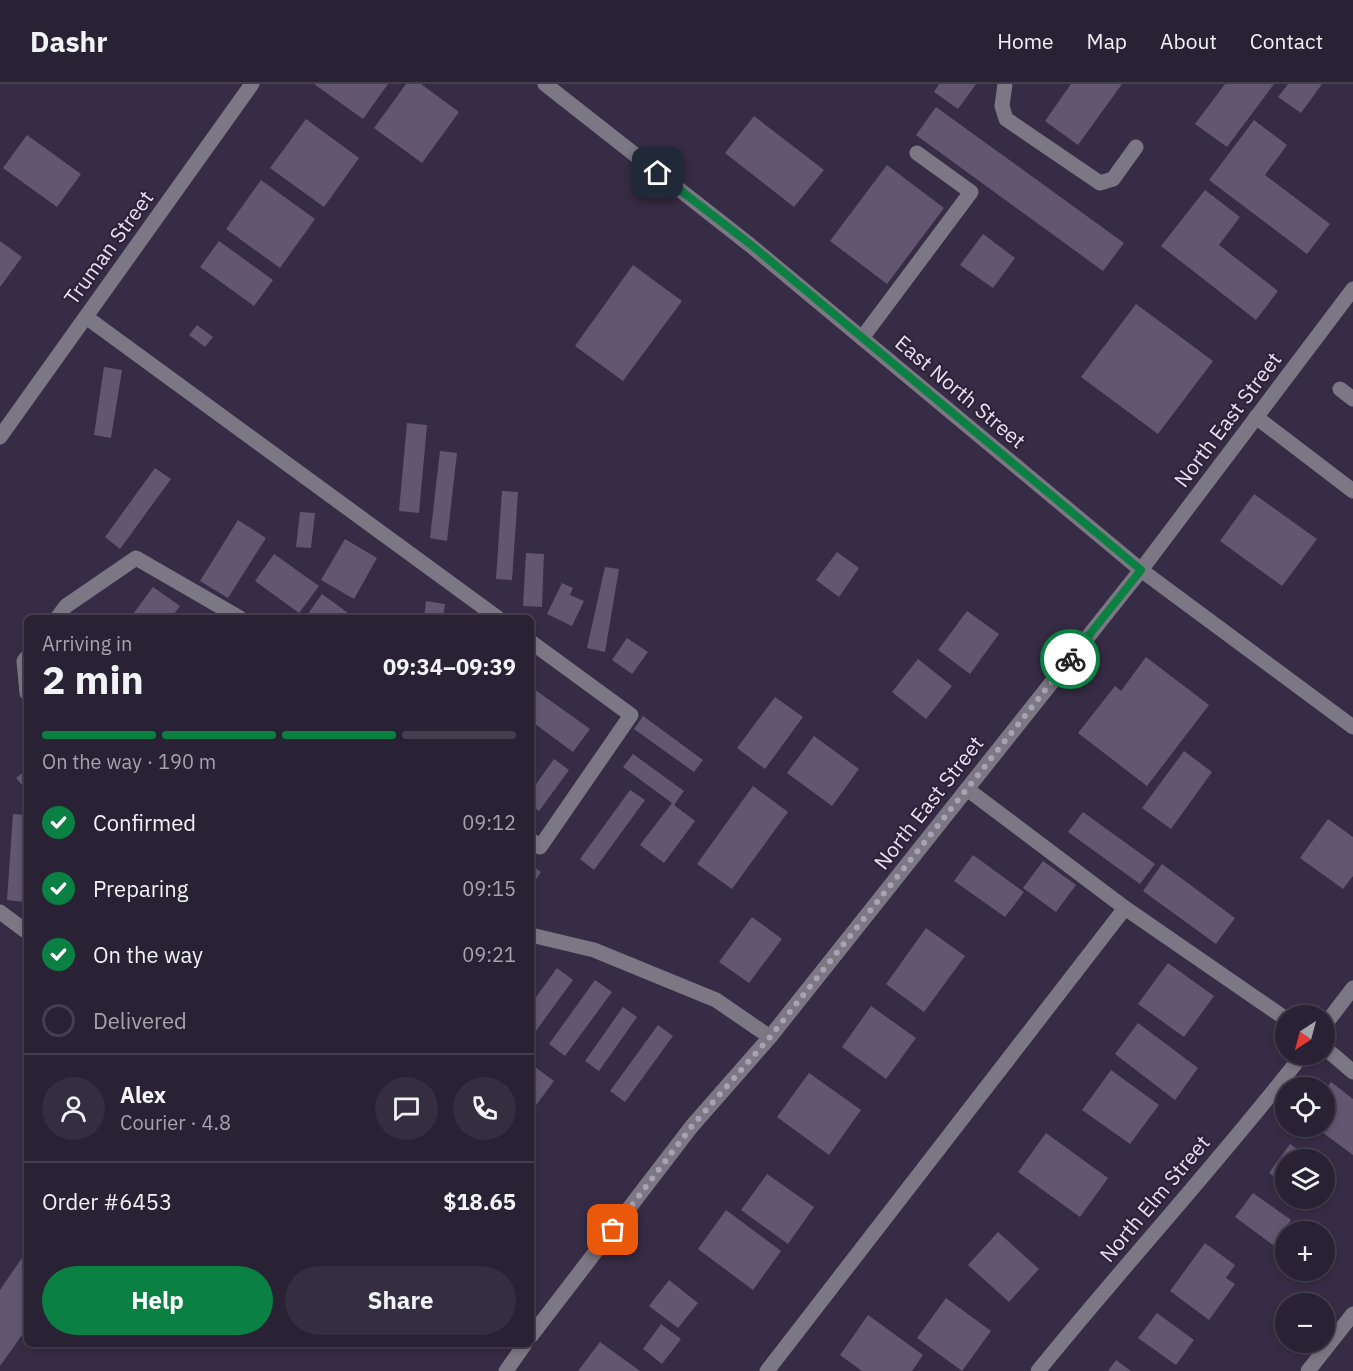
<!DOCTYPE html>
<html lang="en">
<head>
<meta charset="utf-8">
<style>
  body { margin:0; font-family:"IBM Plex Sans",sans-serif; background:#352e40; color:#f1f3f6; height:100vh; display:flex; flex-direction:column; font-size:22px; white-space:nowrap }
  * { box-sizing:border-box; margin:0 }
  p { font-size:20px; color:#a5a3ac }
  .icon { flex:none; width:33px; height:33px; fill:none; stroke:currentColor; stroke-width:2; stroke-linecap:round; stroke-linejoin:round }
  .map { position:relative; flex:1; overflow:hidden }
  .side { position:absolute; left:24px; top:531px; width:510px; height:732px; display:flex; flex-direction:column; background:#292134; border-radius:9px; box-shadow:0 3px 9px #0003,0 0 0 2px #453e4f }
  .side>* { flex:none }
  .needle { width:39px; rotate:216deg }
  .fabs { position:absolute; left:1275px; top:921px; display:grid; gap:12px }
  .fabs a { display:grid; place-items:center; width:60px; height:60px; border-radius:50%; background:#292134; box-shadow:0 3px 9px #0003,0 0 0 2px #453e4f; font-size:30px }
  .pin { position:absolute; display:grid; place-items:center; width:51px; height:51px; color:#fff; margin:-26px; border-radius:12px; box-shadow:0 3px 9px #0006 }
  .courier { position:absolute; display:grid; place-items:center; width:60px; height:60px; margin:-30px; border:4px solid #0b8043; border-radius:50%; background:#fff; color:#222; box-shadow:0 2px 8px #0007 }
  .head em { font-style:normal; font-weight:700 }
  .head div { display:flex; flex-direction:column-reverse }
  .head { display:flex; align-items:center; justify-content:space-between; height:102px; padding:0 18px }
  h1 { font-size:39px; font-weight:700; line-height:45px }
  .bar { display:grid; grid-template-columns:repeat(4,1fr); gap:9px 6px; align-content:center; height:72px; padding:0 18px }
  .bar i { height:8px; border-radius:4px; background:#453e4f }
  .bar .selected { background:#0b8043 }
  .bar p { grid-column:span 4 }
  .line { display:flex; align-items:center; gap:15px; padding:0 18px; border-top:2px solid #453e4f }
  .line div { flex:1 }
  .round { display:grid; place-items:center; flex:none; width:63px; height:63px; border-radius:32px; background:#352e40 }
  ol { padding:0 18px; list-style:none }
  li { display:flex; align-items:center; gap:18px; height:66px }
  li p { margin-inline-start:auto }
  li .icon { padding:6px; border-radius:50%; background:#0b8043; color:#fff; stroke-width:4 }
  li:last-child { color:#a5a3ac }
  li i { width:33px; height:33px; border:3px solid #453e4f; border-radius:50% }
  .cta { display:flex; gap:12px; margin-top:auto; padding:12px 18px }
  .cta a { flex:1; height:69px; border-radius:36px; background:#0b8043; color:#fff; font-size:24px; font-weight:700; line-height:69px; text-align:center }
  .cta a+a { background:#352e40; color:#f1f3f6 }
  header { display:flex; align-items:center; gap:36px; box-sizing:border-box; height:84px; padding:0 30px; background:#292134; border-bottom:2px solid #453e4f }
  header strong { font-size:28px }
  nav { display:flex; gap:33px; margin-inline-start:auto; font-size:21px }
  .map>svg:first-child { display:block }
  .building { fill:#625671 }
  .lines { fill:none; stroke-linecap:round; stroke-linejoin:round }
  .minor { stroke:#7c7784; stroke-width:15 }
  .done { stroke:#a9a1b4; stroke-width:6; stroke-dasharray:0 10.8 }
  .route { stroke:#0b8043; stroke-width:8 }
  .labels { text-anchor:middle; stroke-width:4.5; stroke-linejoin:round; paint-order:stroke }
  .street-label { font-size:21px; fill:#e7e0f0; stroke:#2d223a }
</style>
</head>
<body>
<header>
<strong>Dashr</strong>
<nav><a>Home</a><a>Map</a><a>About</a><a>Contact</a></nav>
</header>
<div class="map">
<svg width="1353" height="1287" viewBox="0 0 1353 1287">
  <rect width="100%" height="100%" fill="#372c45"/>
  <g class="building">
    <polygon points="314,0 388,0 363,35"/>
    <polygon points="406,0 421,0 459,28 422,79 374,44"/>
    <polygon points="939,0 976,0 958,25 934,8"/>
    <polygon points="1071,0 1122,0 1078,61 1045,37"/>
    <polygon points="1225,0 1274,0 1227,63 1195,40"/>
    <polygon points="1288,0 1322,0 1301,29 1278,13"/>
    <polygon points="936,23 1124,159 1103,187 916,51"/>
    <polygon points="754,32 824,86 794,123 725,69"/>
    <polygon points="306,35 359,74 324,123 270,84"/>
    <polygon points="1254,36 1287,61 1265,91 1330,140 1307,170 1209,96"/>
    <polygon points="27,51 81,90 57,123 3,84"/>
    <polygon points="887,81 944,124 887,200 830,157"/>
    <polygon points="261,96 315,135 280,184 226,145"/>
    <polygon points="1205,106 1240,133 1219,161 1278,207 1256,236 1161,162"/>
    <polygon points="983,150 1015,174 993,204 960,181"/>
    <polygon points="0,157 22,173 0,203"/>
    <polygon points="219,157 273,196 254,222 200,183"/>
    <polygon points="633,181 682,217 623,297 575,262"/>
    <polygon points="1136,220 1213,277 1158,350 1081,293"/>
    <polygon points="197,241 213,253 205,263 189,251"/>
    <polygon points="104,283 122,286 111,354 94,351"/>
    <polygon points="407,339 427,341 419,429 399,427"/>
    <polygon points="440,367 457,369 447,457 430,454"/>
    <polygon points="155,384 171,395 120,465 105,453"/>
    <polygon points="502,407 518,408 512,496 496,495"/>
    <polygon points="1254,410 1317,455 1282,502 1220,457"/>
    <polygon points="300,428 315,429 311,464 296,463"/>
    <polygon points="238,436 266,454 228,514 200,497"/>
    <polygon points="345,455 377,474 354,515 321,496"/>
    <polygon points="837,468 859,484 839,513 816,496"/>
    <polygon points="526,469 544,470 542,523 523,522"/>
    <polygon points="274,470 319,502 299,529 255,497"/>
    <polygon points="605,483 619,485 605,568 587,564"/>
    <polygon points="562,499 573,504 570,511 584,517 572,542 547,530"/>
    <polygon points="153,503 180,522 171,534 130,534"/>
    <polygon points="322,510 355,534 305,534"/>
    <polygon points="426,517 445,520 443,534 424,534"/>
    <polygon points="967,527 999,550 970,590 938,566"/>
    <polygon points="627,554 648,568 632,590 612,576"/>
    <polygon points="1146,573 1209,621 1147,702 1078,649 1115,602 1121,607"/>
    <polygon points="918,575 952,602 926,635 892,608"/>
    <polygon points="534,605 590,645 573,668 531,637 531,610"/>
    <polygon points="775,613 803,633 765,685 737,664"/>
    <polygon points="643,632 703,676 694,688 634,645"/>
    <polygon points="814,652 859,685 832,722 787,689"/>
    <polygon points="1184,667 1212,688 1171,745 1142,724"/>
    <polygon points="633,670 684,707 674,721 695,737 664,779 640,761 672,719 623,683"/>
    <polygon points="554,675 569,686 539,727 531,721 531,707"/>
    <polygon points="27,685 27,707 16,694"/>
    <polygon points="753,702 788,728 732,805 697,780"/>
    <polygon points="630,706 645,716 594,786 580,775"/>
    <polygon points="1083,728 1155,780 1140,800 1068,748"/>
    <polygon points="13,730 27,731 25,818 7,816"/>
    <polygon points="1328,735 1353,753 1353,792 1343,805 1300,774"/>
    <polygon points="973,771 1024,808 1005,833 954,797"/>
    <polygon points="1043,777 1076,801 1056,828 1023,804"/>
    <polygon points="1162,780 1235,834 1216,860 1143,807"/>
    <polygon points="531,781 541,788 531,803"/>
    <polygon points="752,833 782,855 749,899 719,878"/>
    <polygon points="926,844 965,872 924,928 886,900"/>
    <polygon points="1168,879 1214,912 1184,953 1138,920"/>
    <polygon points="557,884 573,896 533,951 531,920"/>
    <polygon points="595,896 612,908 565,972 549,960"/>
    <polygon points="871,922 916,954 886,995 842,963"/>
    <polygon points="623,923 637,933 599,987 585,977"/>
    <polygon points="1138,939 1198,984 1175,1016 1115,970"/>
    <polygon points="658,941 673,952 625,1018 610,1007"/>
    <polygon points="531,980 554,997 531,1028"/>
    <polygon points="1111,986 1159,1021 1130,1060 1082,1026"/>
    <polygon points="809,989 861,1026 829,1071 777,1033"/>
    <polygon points="1331,998 1353,1015 1353,1071 1314,1042 1324,1042 1324,1007"/>
    <polygon points="1046,1049 1108,1094 1080,1133 1018,1088"/>
    <polygon points="1290,1060 1312,1076 1286,1076 1286,1100 1269,1089"/>
    <polygon points="1324,1084 1337,1093 1324,1111"/>
    <polygon points="767,1090 814,1123 788,1160 741,1126"/>
    <polygon points="1253,1109 1291,1136 1273,1161 1235,1133"/>
    <polygon points="726,1126 781,1167 753,1206 698,1165"/>
    <polygon points="998,1148 1039,1185 1009,1218 968,1181"/>
    <polygon points="1205,1159 1235,1181 1226,1194 1235,1200 1209,1236 1170,1207"/>
    <polygon points="24,1171 27,1173 27,1244 0,1282 0,1206"/>
    <polygon points="669,1196 698,1219 678,1244 649,1222"/>
    <polygon points="946,1214 991,1247 962,1287 917,1254"/>
    <polygon points="1157,1229 1194,1256 1176,1281 1138,1254"/>
    <polygon points="868,1231 923,1271 912,1287 862,1287 840,1271"/>
    <polygon points="661,1240 681,1255 662,1280 643,1265"/>
    <polygon points="600,1258 640,1287 578,1287"/>
    <polygon points="1116,1276 1131,1287 1108,1287"/>
  </g>
  <g class="lines">
    <g class="minor">
      <polyline points="545,0 750,161 1141,486 1353,643"/>
      <polyline points="1005,0 1002,22 1006,35 1100,99 1113,95 1136,63"/>
      <polyline points="86,233 498,534"/>
      <polyline points="862,254 971,108 917,69"/>
      <polyline points="1340,305 1353,315"/>
      <polyline points="1256,333 1353,407"/>
      <polyline points="0,353 252,0"/>
      <polyline points="57,534 66,522 136,474 240,534"/>
      <polyline points="531,558 631,631 540,763 531,756"/>
      <polyline points="27,573 24,577 27,609"/>
      <polyline points="967,705 1125,824"/>
      <polyline points="0,828 27,848"/>
      <polyline points="531,851 594,866 716,916 770,953"/>
      <polyline points="1324,942 1353,904"/>
      <polyline points="1324,963 1353,988"/>
      <polyline points="531,1252 692,1042 770,953 1141,486 1353,205"/>
      <polyline points="506,1287 525,1260"/>
      <polyline points="767,1287 1125,824 1286,935"/>
      <path d="M1038,1287C1125,1180 1218,1079 1303,970"/>
      <polyline points="1308,1287 1353,1230"/>
    </g>
  </g>
  <g class="lines">
    <polyline class="done" points="613,1146 692,1042 770,953 1070,575"/>
    <polyline class="route" points="658,89 750,160 1141,486 1070,575"/>
  </g>
  <g class="labels">
    <g class="street-label">
      <text transform="translate(109 164) rotate(-54)" y="7">Truman Street</text>
      <text transform="translate(960 308) rotate(40)" y="7">East North Street</text>
      <text transform="translate(1228 336) rotate(-53)" y="7">North East Street</text>
      <text transform="translate(929 719) rotate(-52)" y="7">North East Street</text>
      <text transform="translate(1155 1115) rotate(-50)" y="7">North Elm Street</text>
    </g>
  </g>
</svg>
<div class="fabs">
<a><svg class="needle" viewBox="-14 -14 28 28"><path d="M0-13l5 13h-10z" fill="#e53935"/><path d="M0 13l5-13h-10z" fill="#a5a3ac"/></svg></a>
<a><svg class="icon" aria-label="locate" viewBox="0 0 24 24"><circle cx="12" cy="12" r="6"/><path d="M12 2v4M12 18v4M2 12h4M18 12h4"/></svg></a>
<a><svg class="icon" aria-label="layers" viewBox="0 0 24 24"><path d="M12 4l9 5-9 5-9-5zM3 14l9 5 9-5"/></svg></a>
<a>+</a>
<a>−</a>
</div>
<div class="pin" style="left:613px;top:1146px;background:#ea580c"><svg class="icon" aria-label="bag" viewBox="0 0 24 24"><path d="M5 8h14l-1 12H6zM9 8a3 3 0 0 1 6 0"/></svg></div>
<div class="pin" style="left:658px;top:89px;background:#1f2937"><svg class="icon" aria-label="home" viewBox="0 0 24 24"><path d="M3 11l9-7 9 7M6 9v11h12V9"/></svg></div>
<div class="courier" style="left:1070px;top:575px"><svg class="icon" aria-label="bike" viewBox="0 0 24 24"><circle cx="6" cy="16" r="4"/><circle cx="18" cy="16" r="4"/><path d="M6 16l4-8h5l3 8M10 8l3 8H6M13 5h3"/></svg></div>
<section class="side">
<div class="head"><div><h1>2 min</h1><p>Arriving in</p></div><em>09:34–09:39</em></div>
<div class="bar"><i class="selected"></i><i class="selected"></i><i class="selected"></i><i></i><p>On the way · 190 m</p></div>
<ol>
<li><svg class="icon" aria-label="check" viewBox="0 0 24 24"><path d="M5 12l5 5 9-10"/></svg>Confirmed<p>09:12</p></li>
<li><svg class="icon" aria-label="check" viewBox="0 0 24 24"><path d="M5 12l5 5 9-10"/></svg>Preparing<p>09:15</p></li>
<li><svg class="icon" aria-label="check" viewBox="0 0 24 24"><path d="M5 12l5 5 9-10"/></svg>On the way<p>09:21</p></li>
<li><i></i>Delivered</li>
</ol>
<div class="line" style="height:108px"><a class="round"><svg class="icon" aria-label="person" viewBox="0 0 24 24"><circle cx="12" cy="8" r="4"/><path d="M4 21q1-7 8-7t8 7"/></svg></a><div><b>Alex</b><p>Courier · 4.8</p></div><a class="round"><svg class="icon" aria-label="chat" viewBox="0 0 24 24"><path d="M4 5h16v11H9l-5 4z"/></svg></a><a class="round"><svg class="icon" aria-label="phone" viewBox="0 0 24 24"><path d="M5 4h4l2 5-3 2q2 4 5 5l2-3 5 2v4C11 20 4 13 5 4z"/></svg></a></div>
<div class="line" style="height:78px"><div>Order #6453</div><b>$18.65</b></div>
<div class="cta"><a>Help</a><a>Share</a></div>
</section>
</div>
</body>
</html>
